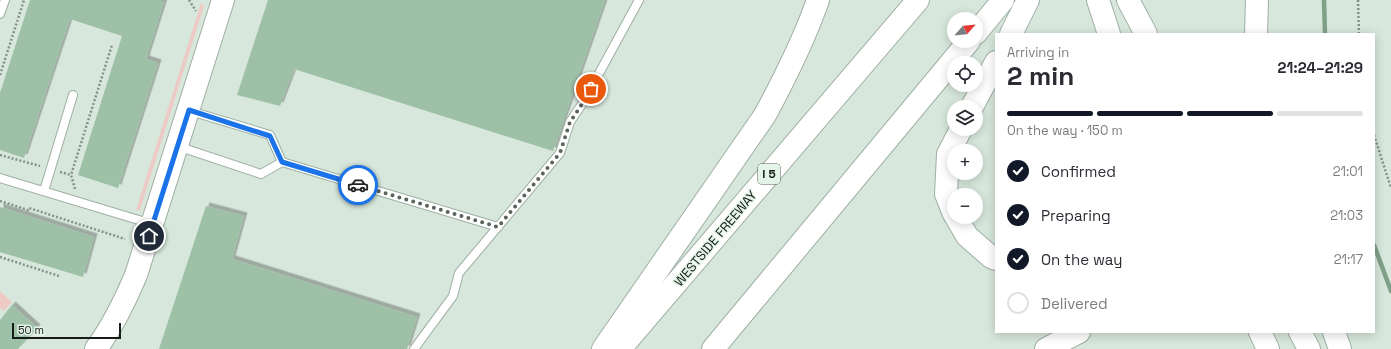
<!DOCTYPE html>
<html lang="en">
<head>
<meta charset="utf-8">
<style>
  body { margin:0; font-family:"Space Grotesk",sans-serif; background:#f7f7f7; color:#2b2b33; height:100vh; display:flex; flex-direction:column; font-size:15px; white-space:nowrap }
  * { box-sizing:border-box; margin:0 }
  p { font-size:13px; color:#7c7c81 }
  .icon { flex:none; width:22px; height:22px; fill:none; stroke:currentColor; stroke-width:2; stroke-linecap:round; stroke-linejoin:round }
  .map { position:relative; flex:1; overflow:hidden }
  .panel { position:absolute; left:995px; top:33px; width:380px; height:300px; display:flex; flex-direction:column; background:#fff; border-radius:0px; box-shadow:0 2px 10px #0003 }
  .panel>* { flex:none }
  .needle { width:26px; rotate:63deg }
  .tools { position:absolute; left:947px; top:12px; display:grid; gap:8px }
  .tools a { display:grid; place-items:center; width:36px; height:36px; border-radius:50%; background:#fff; box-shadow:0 2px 10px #0003; font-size:20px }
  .scale { position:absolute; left:12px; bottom:10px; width:109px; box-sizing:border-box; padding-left:4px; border:2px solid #161c18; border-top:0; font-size:11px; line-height:14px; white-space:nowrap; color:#161c18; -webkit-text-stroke:3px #e4f5e8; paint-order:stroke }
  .pin { position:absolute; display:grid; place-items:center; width:34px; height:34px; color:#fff; margin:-17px; border:2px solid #fff; border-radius:50%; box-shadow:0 1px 4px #0007 }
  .courier { position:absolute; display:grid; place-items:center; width:40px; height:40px; margin:-20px; border:3px solid #1a73e8; border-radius:50%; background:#fff; color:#222; box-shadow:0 1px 5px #0007 }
  .headline em { font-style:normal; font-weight:600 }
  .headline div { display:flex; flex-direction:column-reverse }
  .headline { display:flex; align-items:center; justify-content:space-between; height:68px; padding:0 12px }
  h1 { font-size:26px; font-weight:600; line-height:30px }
  .bar { display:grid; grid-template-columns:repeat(4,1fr); gap:6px 4px; align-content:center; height:48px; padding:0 12px }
  .bar i { height:5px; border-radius:3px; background:#e1e1e2 }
  .bar .on { background:#111827 }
  .bar p { grid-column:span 4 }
  ol { padding:0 12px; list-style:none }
  li { display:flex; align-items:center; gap:12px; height:44px }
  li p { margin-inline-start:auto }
  li .icon { padding:4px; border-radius:50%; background:#111827; color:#fff; stroke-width:4 }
  li:last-child { color:#7c7c81 }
  li i { width:22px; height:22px; border:2px solid #e1e1e2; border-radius:50% }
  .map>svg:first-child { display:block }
  .green { fill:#edcbc4 }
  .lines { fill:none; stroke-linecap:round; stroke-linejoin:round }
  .stream { stroke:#7fa188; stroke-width:4.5 }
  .building { fill:#9dc0a6; filter:url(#shadow) }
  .lane-casing { stroke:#9fafa3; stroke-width:10 }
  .secondary-casing { stroke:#9fafa3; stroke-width:24 }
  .highway-casing { stroke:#9fafa3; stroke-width:24 }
  .path { stroke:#859188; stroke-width:2.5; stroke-dasharray:2 2; stroke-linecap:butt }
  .lane { stroke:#fff; stroke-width:8 }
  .secondary { stroke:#fff; stroke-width:22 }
  .highway { stroke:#fff; stroke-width:22 }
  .done { stroke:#5a635c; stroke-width:4; stroke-dasharray:0 7.2 }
  .route { stroke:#1a73e8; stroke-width:5 }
  .labels { text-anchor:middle; stroke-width:3; stroke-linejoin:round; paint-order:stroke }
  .shield { fill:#e4f5e8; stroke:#545d56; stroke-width:1 }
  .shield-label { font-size:12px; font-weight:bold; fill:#161c18 }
  .street-label { font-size:13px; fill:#161c18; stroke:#e4f5e8 }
</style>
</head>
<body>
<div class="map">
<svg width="1391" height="349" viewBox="0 0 1391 349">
  <defs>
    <filter id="shadow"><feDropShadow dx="3.5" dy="-3.5" stdDeviation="0" flood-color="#0004"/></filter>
  </defs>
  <rect width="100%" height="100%" fill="#d7e7db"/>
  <g class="green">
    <polygon points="201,3 204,6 140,210 136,210"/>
    <polygon points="0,291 12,302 4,311 0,308"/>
  </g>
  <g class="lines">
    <g class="stream">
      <polyline points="1324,0 1325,34"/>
      <polyline points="1374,245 1391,291"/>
    </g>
  </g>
  <g class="building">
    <polygon points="30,0 157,0 164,2 146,59 158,63 118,188 78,175 122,36 70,19 24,158 0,150 0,93"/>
    <polygon points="268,0 605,0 553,151 294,69 280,106 237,95"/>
    <polygon points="206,206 244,216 232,259 417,317 407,349 159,349"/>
    <polygon points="0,207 94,237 83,277 0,252"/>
    <polygon points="12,305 37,328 18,349 0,349 0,320"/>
  </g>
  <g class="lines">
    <g class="lane-casing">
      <g id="lane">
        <polyline points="0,14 5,0"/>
        <polyline points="190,111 270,135 282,162"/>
        <polyline points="177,146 261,174 282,162 498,227"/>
        <polyline points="0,178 152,224"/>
        <polyline points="44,191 73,95"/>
        <polyline points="414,349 453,296 459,273 560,153 570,122 584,101 639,0"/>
      </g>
    </g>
    <g class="secondary-casing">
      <g id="secondary">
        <polyline points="1128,0 1146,34"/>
        <polyline points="1260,332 1268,349"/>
        <polyline points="1300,332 1309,349"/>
        <path d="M96,349C113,326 125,301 136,275L223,0"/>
      </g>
    </g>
    <g class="highway-casing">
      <g id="highway">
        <polyline points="1098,0 1109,34"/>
        <polyline points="976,33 1003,0"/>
        <polyline points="1011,34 1028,0"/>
        <polyline points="1256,34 1257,0"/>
        <polyline points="972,107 996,62"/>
        <polyline points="954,214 946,194 948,154 961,129"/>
        <polyline points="956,217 967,236 991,257 996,259"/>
        <polyline points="1334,332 1340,349"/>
        <path d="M603,349L765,115C785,78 804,40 818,0"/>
        <polyline points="620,349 918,0"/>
        <polyline points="713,349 969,41"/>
        <polyline points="1046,349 1079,332"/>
      </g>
    </g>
    <g class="path">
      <polyline points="189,0 196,11"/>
      <polyline points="1358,0 1359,34"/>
      <polyline points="0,75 24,0"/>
      <polyline points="1374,135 1391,188"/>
      <polyline points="0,155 40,166"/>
      <polyline points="60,172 71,175"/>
      <polyline points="75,189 71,175 112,45"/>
      <polyline points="0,201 28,210 29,208 125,239"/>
      <polyline points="0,257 59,276"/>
    </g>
    <use href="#lane" class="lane"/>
    <use href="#secondary" class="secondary"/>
    <use href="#highway" class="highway"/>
  </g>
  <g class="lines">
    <polyline class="done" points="358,185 498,227 560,153 570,122 584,101 591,89"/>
    <polyline class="route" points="149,236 189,110 270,136 282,162 358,185"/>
  </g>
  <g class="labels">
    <rect class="shield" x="758" y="164" width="22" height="20" rx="3"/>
    <g class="shield-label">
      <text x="769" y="178">I 5</text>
    </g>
    <g class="street-label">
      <text transform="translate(715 238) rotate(-50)" y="5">WESTSIDE FREEWAY</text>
    </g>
  </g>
</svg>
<div class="tools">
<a><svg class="needle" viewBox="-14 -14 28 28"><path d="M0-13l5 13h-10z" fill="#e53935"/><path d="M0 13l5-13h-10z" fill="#7c7c81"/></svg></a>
<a><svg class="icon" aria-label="locate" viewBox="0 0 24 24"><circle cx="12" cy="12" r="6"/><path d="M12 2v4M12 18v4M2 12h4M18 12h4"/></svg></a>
<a><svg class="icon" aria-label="layers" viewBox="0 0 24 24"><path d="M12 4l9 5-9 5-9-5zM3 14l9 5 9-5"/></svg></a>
<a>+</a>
<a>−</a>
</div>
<div class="scale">50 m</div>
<div class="pin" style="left:591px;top:89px;background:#ea580c"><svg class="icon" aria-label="bag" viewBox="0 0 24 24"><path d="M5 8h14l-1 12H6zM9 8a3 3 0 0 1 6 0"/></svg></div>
<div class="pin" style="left:149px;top:236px;background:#1f2937"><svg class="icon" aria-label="home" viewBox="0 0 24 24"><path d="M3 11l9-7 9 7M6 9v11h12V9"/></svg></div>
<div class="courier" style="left:358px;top:185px"><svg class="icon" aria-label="car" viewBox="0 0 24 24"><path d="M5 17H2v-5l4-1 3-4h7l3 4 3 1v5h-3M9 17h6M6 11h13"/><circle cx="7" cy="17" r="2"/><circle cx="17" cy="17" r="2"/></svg></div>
<section class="panel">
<div class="headline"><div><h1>2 min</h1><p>Arriving in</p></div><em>21:24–21:29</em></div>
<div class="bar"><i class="on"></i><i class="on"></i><i class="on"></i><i></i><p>On the way · 150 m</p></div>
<ol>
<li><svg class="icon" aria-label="check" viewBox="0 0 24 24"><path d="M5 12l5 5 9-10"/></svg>Confirmed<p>21:01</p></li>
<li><svg class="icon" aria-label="check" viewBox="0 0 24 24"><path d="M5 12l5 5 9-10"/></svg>Preparing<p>21:03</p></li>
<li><svg class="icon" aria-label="check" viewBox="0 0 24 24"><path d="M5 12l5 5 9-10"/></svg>On the way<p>21:17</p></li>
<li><i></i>Delivered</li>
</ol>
</section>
</div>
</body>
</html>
